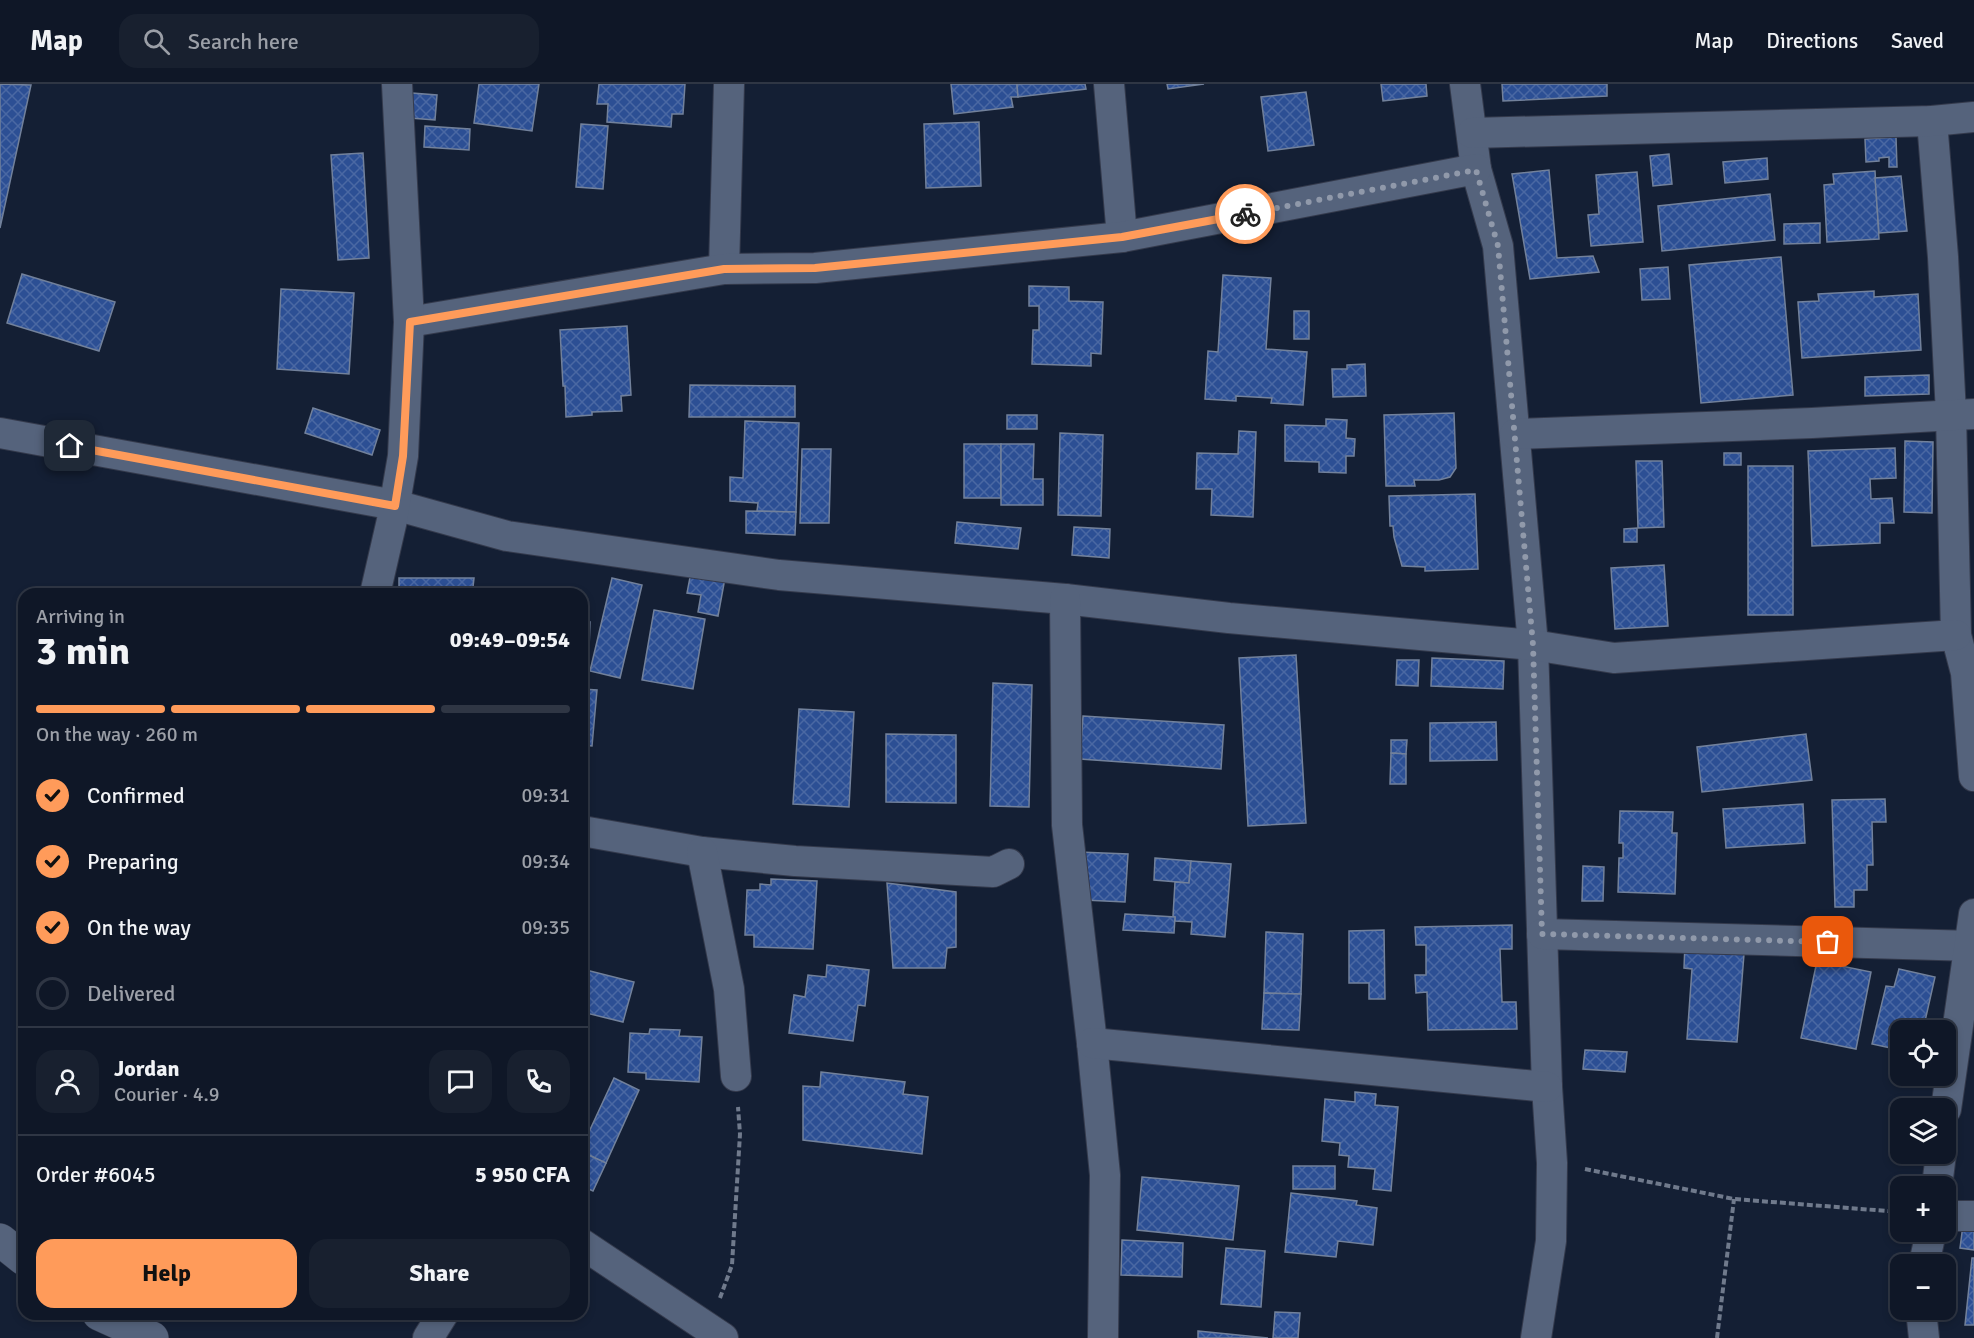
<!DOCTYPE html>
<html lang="en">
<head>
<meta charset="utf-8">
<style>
  body { margin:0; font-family:Signika,sans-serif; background:#18202f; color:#f1f3f6; height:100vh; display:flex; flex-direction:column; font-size:22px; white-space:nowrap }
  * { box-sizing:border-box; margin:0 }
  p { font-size:20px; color:#9b9fa7 }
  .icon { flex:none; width:33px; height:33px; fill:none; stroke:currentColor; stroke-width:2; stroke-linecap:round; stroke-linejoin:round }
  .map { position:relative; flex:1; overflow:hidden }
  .sheet { position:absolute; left:18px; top:504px; width:570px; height:732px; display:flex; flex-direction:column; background:#0f1727; border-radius:18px; box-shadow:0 3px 9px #0003,0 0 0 2px #2f3644 }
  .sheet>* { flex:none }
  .controls { position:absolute; left:1890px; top:936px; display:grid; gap:12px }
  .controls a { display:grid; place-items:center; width:66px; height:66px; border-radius:12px; background:#0f1727; box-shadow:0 3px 9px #0003,0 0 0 2px #2f3644; font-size:30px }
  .pin { position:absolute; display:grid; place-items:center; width:51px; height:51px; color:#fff; margin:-26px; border-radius:12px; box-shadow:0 3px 9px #0006 }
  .courier { position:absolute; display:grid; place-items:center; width:60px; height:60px; margin:-30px; border:4px solid #ff9b5a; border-radius:50%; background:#fff; color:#222; box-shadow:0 2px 8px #0007 }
  .head em { font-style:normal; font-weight:700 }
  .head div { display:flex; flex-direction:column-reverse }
  .head { display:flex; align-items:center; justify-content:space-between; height:102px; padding:0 18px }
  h1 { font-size:39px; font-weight:700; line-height:45px }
  .bar { display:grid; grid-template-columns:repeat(4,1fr); gap:9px 6px; align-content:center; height:72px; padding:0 18px }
  .bar i { height:8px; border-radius:4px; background:#2f3644 }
  .bar .selected { background:#ff9b5a }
  .bar p { grid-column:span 4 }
  .line { display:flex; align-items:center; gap:15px; padding:0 18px; border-top:2px solid #2f3644 }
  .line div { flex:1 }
  .round { display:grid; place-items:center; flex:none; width:63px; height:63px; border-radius:18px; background:#18202f }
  ol { padding:0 18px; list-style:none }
  li { display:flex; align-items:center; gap:18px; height:66px }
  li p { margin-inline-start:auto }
  li .icon { padding:6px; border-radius:50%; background:#ff9b5a; color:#111; stroke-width:4 }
  li:last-child { color:#9b9fa7 }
  li i { width:33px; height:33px; border:3px solid #2f3644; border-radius:50% }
  .cta { display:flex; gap:12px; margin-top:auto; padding:12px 18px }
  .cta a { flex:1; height:69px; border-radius:18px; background:#ff9b5a; color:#111; font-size:24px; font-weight:700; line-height:69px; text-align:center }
  .cta a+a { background:#18202f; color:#f1f3f6 }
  header { display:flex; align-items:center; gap:36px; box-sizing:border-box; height:84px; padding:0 30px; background:#0f1727; border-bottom:2px solid #2f3644 }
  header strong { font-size:28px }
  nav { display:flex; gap:33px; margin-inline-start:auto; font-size:21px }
  .search { width:420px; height:54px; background:#18202f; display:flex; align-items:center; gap:15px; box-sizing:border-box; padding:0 21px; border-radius:18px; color:#9b9fa7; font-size:22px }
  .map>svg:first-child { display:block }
  .building { fill:url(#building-cross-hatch); stroke:#72819b; stroke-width:1.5 }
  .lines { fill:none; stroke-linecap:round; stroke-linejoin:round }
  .minor-casing { stroke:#343a4c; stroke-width:32 }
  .tertiary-casing { stroke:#343a4c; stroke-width:34 }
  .path { stroke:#707a8c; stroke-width:4; stroke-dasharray:6 3; stroke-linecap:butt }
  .minor { stroke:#55637c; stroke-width:30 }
  .tertiary { stroke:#55637c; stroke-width:33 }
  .done { stroke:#9099aa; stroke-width:6; stroke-dasharray:0 10.8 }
  .route { stroke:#ff9b5a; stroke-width:8 }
</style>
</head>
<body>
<header>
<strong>Map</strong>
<div class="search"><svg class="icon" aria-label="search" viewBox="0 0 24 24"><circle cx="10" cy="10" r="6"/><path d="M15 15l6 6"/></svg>Search here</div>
<nav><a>Map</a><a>Directions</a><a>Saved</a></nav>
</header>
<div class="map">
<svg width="1974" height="1254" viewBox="0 0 1974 1254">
  <defs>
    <pattern id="building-cross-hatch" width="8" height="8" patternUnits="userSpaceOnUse" patternTransform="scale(1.5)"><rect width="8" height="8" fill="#2c4f94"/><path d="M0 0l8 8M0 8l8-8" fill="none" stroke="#4a68a3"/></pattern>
  </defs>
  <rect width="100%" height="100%" fill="#141f34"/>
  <g class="building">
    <polygon points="0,0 31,1 0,144"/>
    <polygon points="479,0 539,0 532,47 474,39"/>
    <polygon points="599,0 685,0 683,30 672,30 671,43 607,38 608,20 597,20"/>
    <polygon points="951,0 1017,0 1018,13 1011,13 1013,23 954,30"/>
    <polygon points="1017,0 1085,0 1086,5 1018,13"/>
    <polygon points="1167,0 1204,0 1168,5"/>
    <polygon points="1381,0 1426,0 1427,12 1383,17"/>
    <polygon points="1502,0 1607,0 1607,12 1503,17"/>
    <polygon points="1306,8 1314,61 1268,67 1261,13"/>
    <polygon points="412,9 437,11 435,36 410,34"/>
    <polygon points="979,38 981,102 926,104 924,40"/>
    <polygon points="581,40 608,42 603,105 576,103"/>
    <polygon points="425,42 470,45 469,66 424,63"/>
    <polygon points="1896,53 1897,83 1889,83 1889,73 1879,74 1879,77 1866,78 1865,55"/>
    <polygon points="363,69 369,174 338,176 331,71"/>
    <polygon points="1669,70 1672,100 1653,102 1650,72"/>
    <polygon points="1767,74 1768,95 1725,99 1723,78"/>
    <polygon points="1549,86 1557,174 1593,172 1599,188 1530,195 1512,90"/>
    <polygon points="1875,87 1879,155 1827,158 1824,101 1834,100 1833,90"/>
    <polygon points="1637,88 1643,158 1591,162 1588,131 1599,130 1596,91"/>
    <polygon points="1901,92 1907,147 1879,149 1875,94"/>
    <polygon points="1770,110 1775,156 1662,167 1658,122"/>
    <polygon points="1820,139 1820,159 1784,160 1784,140"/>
    <polygon points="1781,173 1793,311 1701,319 1689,181"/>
    <polygon points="1668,183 1670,215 1642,216 1640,185"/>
    <polygon points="22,190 115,218 99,267 7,239"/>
    <polygon points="1223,191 1271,194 1266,265 1307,268 1303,321 1271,319 1272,314 1236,312 1236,317 1205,315 1208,267 1218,268"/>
    <polygon points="1029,202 1069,203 1069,217 1103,218 1101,270 1091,269 1091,282 1032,280 1033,246 1039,246 1039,222 1029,222"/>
    <polygon points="281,205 354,209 349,290 277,285"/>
    <polygon points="1874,207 1874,213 1918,210 1921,266 1802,274 1798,218 1819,217 1818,210"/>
    <rect x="1294" y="227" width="15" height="28"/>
    <polygon points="627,242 631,311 621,312 622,327 592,328 592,331 566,333 565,302 563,302 560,246"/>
    <polygon points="1365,280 1366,312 1333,313 1332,285 1347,285 1347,281"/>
    <polygon points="1929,291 1929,310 1865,312 1865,293"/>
    <polygon points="690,301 795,302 795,333 689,333"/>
    <polygon points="313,324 380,346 372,371 305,349"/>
    <polygon points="1454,329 1456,384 1450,393 1439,396 1414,396 1415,402 1386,402 1384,331"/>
    <rect x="1007" y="331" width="30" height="14"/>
    <polygon points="1326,335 1347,336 1346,354 1355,355 1354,372 1346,372 1346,389 1319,388 1319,378 1285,377 1285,341 1326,342"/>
    <polygon points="745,337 799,339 796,428 757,427 758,419 730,417 730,393 743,394"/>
    <polygon points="1239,347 1256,348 1253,433 1211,431 1212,405 1196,405 1197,369 1238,370"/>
    <polygon points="1060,349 1103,351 1101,432 1058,431"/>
    <polygon points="1905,357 1933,358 1932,429 1904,428"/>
    <rect x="964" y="360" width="37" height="54"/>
    <polygon points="1001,360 1034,360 1033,395 1043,395 1043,421 1001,421"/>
    <polygon points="1895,364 1896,394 1870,395 1871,415 1892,414 1894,439 1880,439 1880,459 1812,462 1808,367"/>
    <polygon points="802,365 831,365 829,439 800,439"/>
    <rect x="1724" y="369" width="17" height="12"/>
    <polygon points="1636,377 1662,377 1664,443 1638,444"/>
    <rect x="1748" y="382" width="45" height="149"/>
    <polygon points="1475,410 1478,485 1425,487 1425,483 1402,482 1394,453 1393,442 1390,442 1389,412"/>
    <polygon points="746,427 796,428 795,451 746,449"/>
    <polygon points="957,438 1021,444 1018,465 955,459"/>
    <polygon points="1074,443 1110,445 1109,474 1072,471"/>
    <polygon points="1637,444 1637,458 1624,458 1624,445"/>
    <polygon points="1664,481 1668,542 1615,545 1611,484"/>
    <polygon points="691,488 725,494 718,532 698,528 701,511 687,509"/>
    <polygon points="399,494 474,494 473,503 486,503 486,510 399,510"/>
    <polygon points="612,494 642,501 620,594 590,587"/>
    <polygon points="654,526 705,535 693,605 642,596"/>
    <polygon points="582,537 590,538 588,592 582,592"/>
    <polygon points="1296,571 1306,739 1248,742 1239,574"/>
    <polygon points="1432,574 1504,577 1503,605 1431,602"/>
    <polygon points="1397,576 1419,576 1418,602 1396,601"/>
    <polygon points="993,599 1032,601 1029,723 990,722"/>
    <polygon points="582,605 597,606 592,662 582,661"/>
    <polygon points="799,625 854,628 849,723 793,720"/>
    <polygon points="1083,632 1224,641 1221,685 1080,675"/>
    <polygon points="1496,638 1497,676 1430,677 1430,639"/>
    <polygon points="886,650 956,651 956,719 886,718"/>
    <polygon points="1806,650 1812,696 1702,708 1697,663"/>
    <polygon points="1391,656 1407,656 1406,670 1391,669"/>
    <polygon points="1391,669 1406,670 1406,700 1390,700"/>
    <polygon points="1885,715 1886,738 1872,738 1873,781 1867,781 1867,806 1854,806 1854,823 1835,823 1832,716"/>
    <polygon points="1803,720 1805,759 1726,764 1723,725"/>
    <polygon points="1620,727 1673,728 1672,749 1677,749 1675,810 1618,808 1619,774 1623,774 1623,759 1619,759"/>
    <polygon points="1079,768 1128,770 1125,818 1084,816"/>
    <polygon points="1155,774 1191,777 1189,799 1154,796"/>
    <polygon points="1191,777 1231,780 1225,853 1191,850 1192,838 1175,837 1175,833 1173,832 1175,798 1189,799"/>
    <polygon points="1583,782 1604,783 1603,817 1582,817"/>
    <polygon points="771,795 817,797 813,865 754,863 754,851 745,851 747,806 760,806 760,800 771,801"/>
    <polygon points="887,799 956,808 956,863 947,864 945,884 893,884"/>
    <polygon points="1125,830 1175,833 1174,849 1123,846"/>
    <polygon points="1512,841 1512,865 1500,865 1502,918 1516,918 1517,945 1428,946 1427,908 1416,909 1415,891 1426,891 1426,861 1416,861 1415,843"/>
    <polygon points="1384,846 1385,915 1369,915 1369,899 1349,899 1349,847"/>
    <polygon points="1266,848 1303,850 1301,910 1264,909"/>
    <polygon points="1685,859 1744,870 1737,958 1687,955 1692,885 1684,884"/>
    <polygon points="1817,877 1871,888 1856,965 1801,954"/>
    <polygon points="827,881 869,886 865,922 858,921 853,957 789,949 794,911 805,913 808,891 826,893"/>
    <polygon points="582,885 634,898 623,938 582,928"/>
    <polygon points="1899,885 1935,893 1923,946 1900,946 1900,966 1872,960 1886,902 1894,903"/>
    <polygon points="1264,909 1301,910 1299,946 1262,945"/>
    <polygon points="650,945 680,946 679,952 702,953 699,998 646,995 646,989 628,988 630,949 649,950"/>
    <polygon points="1585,966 1627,968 1625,988 1583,985"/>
    <polygon points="582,981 588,984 582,998"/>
    <polygon points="821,988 905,998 903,1010 928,1013 922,1070 803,1056 803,1002 820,1003"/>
    <polygon points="614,994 639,1006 606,1079 582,1068 582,1063"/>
    <polygon points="1355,1008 1376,1010 1375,1021 1398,1023 1391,1107 1373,1105 1375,1085 1348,1083 1349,1072 1339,1071 1340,1059 1322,1057 1325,1015 1355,1018"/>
    <polygon points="582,1068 606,1079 593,1107 582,1102"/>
    <rect x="1293" y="1082" width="42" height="23"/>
    <polygon points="1142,1093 1239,1102 1233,1156 1137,1146"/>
    <polygon points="1291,1109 1357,1117 1356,1121 1377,1124 1373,1161 1338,1157 1336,1173 1285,1168"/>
    <polygon points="1963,1141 1974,1143 1974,1166 1960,1164"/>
    <polygon points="1122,1156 1183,1159 1182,1193 1121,1191"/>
    <polygon points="1226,1164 1265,1167 1261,1223 1221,1220"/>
    <polygon points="1972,1174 1974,1174 1974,1241 1965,1241"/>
    <polygon points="1275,1228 1300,1229 1298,1254 1273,1254"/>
    <polygon points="1198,1247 1268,1254 1198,1254"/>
  </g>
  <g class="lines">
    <g class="minor-casing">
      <g id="minor">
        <polyline points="1109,0 1122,153"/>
        <polyline points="1465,0 1476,85 1498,162 1533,561 1547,1003 1552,1079 1551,1157 1536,1254"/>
        <polyline points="1932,37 1943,173 1951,330 1956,551 1966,589 1974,692"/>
        <polyline points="1472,49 1932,37 1974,33"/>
        <polyline points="724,185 729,0"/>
        <polyline points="409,238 724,185 815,184 1122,153 1476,85"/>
        <polyline points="0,349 395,421 507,452 779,491 1065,515 1229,534 1533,561 1614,574 1956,551"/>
        <polyline points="1515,350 1812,339 1974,330"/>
        <polyline points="375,510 392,436 403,372 409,238 397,0"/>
        <polyline points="1065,515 1067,741 1092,959 1105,1091 1103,1254"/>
        <polyline points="582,747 702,768 795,777 993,788 1009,780"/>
        <polyline points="702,768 729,905 736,992"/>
        <polyline points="1542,850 1974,862"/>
        <polyline points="1092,959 1547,1003"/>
        <polyline points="1946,1025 1974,830"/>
        <polyline points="1937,1102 1941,1070"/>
        <polyline points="1946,1132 1974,1132"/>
        <polyline points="582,1160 723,1254"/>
        <polyline points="1924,1180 1931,1148"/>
        <polyline points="1921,1226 1924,1254"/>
        <polyline points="428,1254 443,1230"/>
      </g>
    </g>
    <g class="tertiary-casing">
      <g id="tertiary">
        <polyline points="0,1156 24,1175"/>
        <polyline points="99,1230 152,1254"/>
      </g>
    </g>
    <g class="path">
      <polyline points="1585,1085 1734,1115 1900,1128"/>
      <polyline points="720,1214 732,1181 740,1050 738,1023"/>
      <polyline points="1717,1254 1734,1115"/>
    </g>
    <use href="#minor" class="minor"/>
    <use href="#tertiary" class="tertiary"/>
  </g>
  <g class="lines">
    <polyline class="done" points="1245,130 1476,86 1498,162 1533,561 1542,850 1828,858"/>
    <polyline class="route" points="70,362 395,422 403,372 410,238 724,185 815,184 1122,153 1245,130"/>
  </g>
</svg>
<div class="controls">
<a><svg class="icon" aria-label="locate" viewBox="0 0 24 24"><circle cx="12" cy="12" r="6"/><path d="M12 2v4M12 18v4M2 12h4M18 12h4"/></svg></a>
<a><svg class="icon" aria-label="layers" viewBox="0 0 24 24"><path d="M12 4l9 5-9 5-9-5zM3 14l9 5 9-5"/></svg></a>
<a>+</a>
<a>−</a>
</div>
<div class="pin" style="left:1828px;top:858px;background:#ea580c"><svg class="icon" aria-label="bag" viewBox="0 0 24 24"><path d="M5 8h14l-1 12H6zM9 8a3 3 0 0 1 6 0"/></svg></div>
<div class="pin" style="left:70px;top:362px;background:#1f2937"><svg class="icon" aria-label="home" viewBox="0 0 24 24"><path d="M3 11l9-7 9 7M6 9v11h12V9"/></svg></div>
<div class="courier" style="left:1245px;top:130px"><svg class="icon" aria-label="bike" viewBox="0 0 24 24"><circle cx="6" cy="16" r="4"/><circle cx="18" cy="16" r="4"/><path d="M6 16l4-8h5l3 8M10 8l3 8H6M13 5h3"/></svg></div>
<section class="sheet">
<div class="head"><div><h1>3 min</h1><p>Arriving in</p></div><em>09:49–09:54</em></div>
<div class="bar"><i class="selected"></i><i class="selected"></i><i class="selected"></i><i></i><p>On the way · 260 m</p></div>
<ol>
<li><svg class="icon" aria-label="check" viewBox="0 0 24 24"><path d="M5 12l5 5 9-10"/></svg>Confirmed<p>09:31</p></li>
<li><svg class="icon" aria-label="check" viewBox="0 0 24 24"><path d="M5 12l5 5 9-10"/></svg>Preparing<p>09:34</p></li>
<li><svg class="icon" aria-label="check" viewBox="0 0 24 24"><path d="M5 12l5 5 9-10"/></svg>On the way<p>09:35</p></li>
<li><i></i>Delivered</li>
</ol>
<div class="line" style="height:108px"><a class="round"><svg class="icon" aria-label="person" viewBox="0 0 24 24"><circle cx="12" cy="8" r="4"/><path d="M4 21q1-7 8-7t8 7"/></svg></a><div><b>Jordan</b><p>Courier · 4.9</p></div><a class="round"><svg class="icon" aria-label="chat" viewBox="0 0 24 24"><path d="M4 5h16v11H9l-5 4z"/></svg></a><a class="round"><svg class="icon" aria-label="phone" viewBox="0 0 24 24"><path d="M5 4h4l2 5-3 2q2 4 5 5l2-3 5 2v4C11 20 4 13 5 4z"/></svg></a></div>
<div class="line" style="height:78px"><div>Order #6045</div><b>5 950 CFA</b></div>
<div class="cta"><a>Help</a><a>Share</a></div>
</section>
</div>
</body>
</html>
